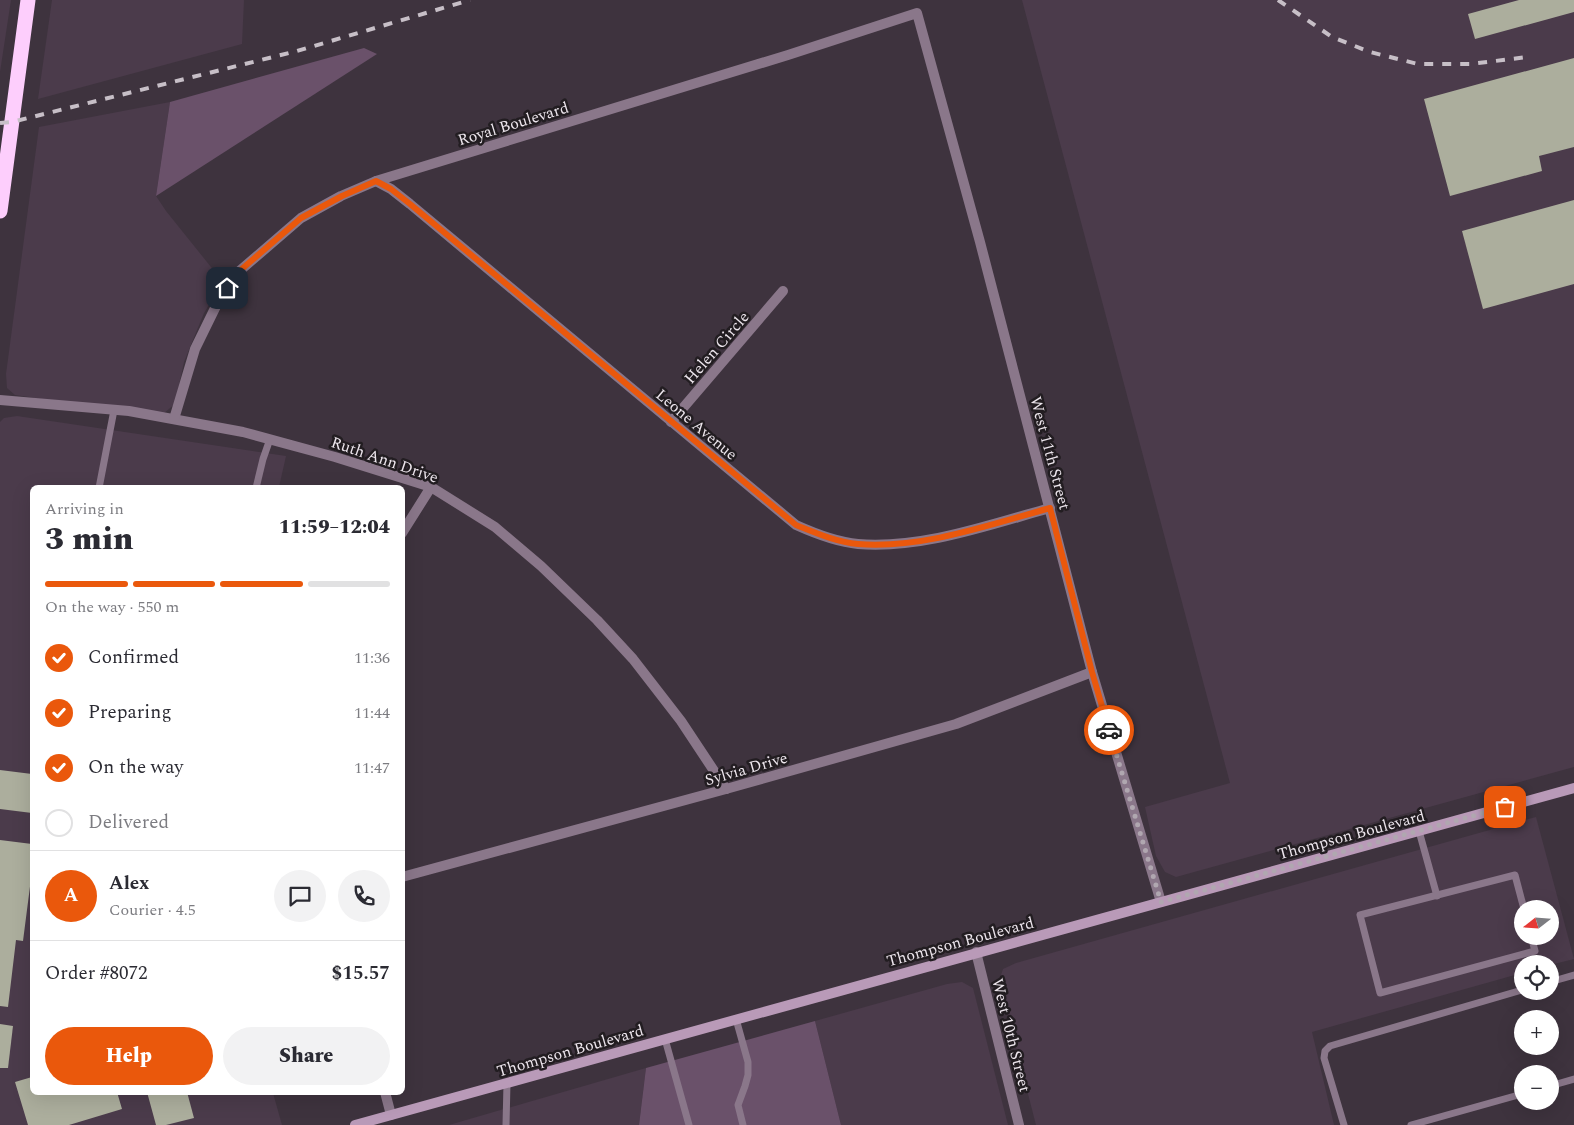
<!DOCTYPE html>
<html lang="en">
<head>
<meta charset="utf-8">
<style>
  body { margin:0; font-family:Spectral,serif; background:#f2f2f3; color:#2b2b33; height:100vh; display:flex; flex-direction:column; font-size:19px; white-space:nowrap }
  * { box-sizing:border-box; margin:0 }
  p { font-size:16px; color:#7c7c81 }
  .icon { flex:none; width:28px; height:28px; fill:none; stroke:currentColor; stroke-width:2; stroke-linecap:round; stroke-linejoin:round }
  .map { position:relative; flex:1; overflow:hidden }
  .drawer { position:absolute; left:30px; top:485px; width:375px; height:610px; display:flex; flex-direction:column; background:#fff; border-radius:8px; box-shadow:0 5px 20px #0002 }
  .drawer>* { flex:none }
  .needle { width:32px; rotate:253deg }
  .buttons { position:absolute; left:1514px; top:900px; display:grid; gap:10px }
  .buttons a { display:grid; place-items:center; width:45px; height:45px; border-radius:50%; background:#fff; box-shadow:0 5px 20px #0002; font-size:25px }
  .pin { position:absolute; display:grid; place-items:center; width:42px; height:42px; color:#fff; margin:-21px; border-radius:10px; box-shadow:0 2px 8px #0006 }
  .courier { position:absolute; display:grid; place-items:center; width:50px; height:50px; margin:-25px; border:4px solid #ea580c; border-radius:50%; background:#fff; color:#222; box-shadow:0 1px 6px #0007 }
  .head em { font-style:normal; font-weight:800 }
  .head div { display:flex; flex-direction:column-reverse }
  .head { display:flex; align-items:center; justify-content:space-between; height:85px; padding:0 15px }
  h1 { font-size:32px; font-weight:800; line-height:38px }
  .bar { display:grid; grid-template-columns:repeat(4,1fr); gap:8px 5px; align-content:center; height:60px; padding:0 15px }
  .bar i { height:6px; border-radius:4px; background:#e1e1e2 }
  .bar .on { background:#ea580c }
  .bar p { grid-column:span 4 }
  .line { display:flex; align-items:center; gap:12px; padding:0 15px; border-top:1px solid #e1e1e2 }
  .line div { flex:1 }
  .round { display:grid; place-items:center; flex:none; width:52px; height:52px; border-radius:26px; background:#f2f2f3 }
  ol { padding:0 15px; list-style:none }
  li { display:flex; align-items:center; gap:15px; height:55px }
  li p { margin-inline-start:auto }
  li .icon { padding:5px; border-radius:50%; background:#ea580c; color:#fff; stroke-width:4 }
  li:last-child { color:#7c7c81 }
  li i { width:28px; height:28px; border:2px solid #e1e1e2; border-radius:50% }
  .primary-button { display:flex; gap:10px; margin-top:auto; padding:10px 15px }
  .primary-button a { flex:1; height:58px; border-radius:30px; background:#ea580c; color:#fff; font-size:20px; font-weight:800; line-height:58px; text-align:center }
  .primary-button a+a { background:#f2f2f3; color:#2b2b33 }
  .map>svg:first-child { display:block }
  .built { fill:#4b3b4b; fill-rule:evenodd }
  .green { fill:#6a516a }
  .building { fill:#acae9d }
  .lines { fill:none; stroke-linecap:round; stroke-linejoin:round }
  .lane { stroke:#8a778a; stroke-width:7 }
  .street { stroke:#8a778a; stroke-width:10 }
  .secondary { stroke:#b99ab8; stroke-width:10 }
  .highway { stroke:#fdcefc; stroke-width:15 }
  .rail { stroke:#c7bfc7; stroke-width:4; stroke-dasharray:9 9; stroke-linecap:butt }
  .done { stroke:#b0a7b0; stroke-width:5; stroke-dasharray:0 9 }
  .route { stroke:#ea580c; stroke-width:6 }
  .labels { text-anchor:middle; stroke-width:5; stroke-linejoin:round; paint-order:stroke }
  .street-label { font-size:16px; fill:#ede6ed; stroke:#221d21 }
</style>
</head>
<body>
<div class="map">
<svg width="1574" height="1125" viewBox="0 0 1574 1125">
  <rect width="100%" height="100%" fill="#3e333e"/>
  <g class="built">
    <polygon points="0,0 11,0 0,72"/>
    <polygon points="52,0 244,0 242,44 38,99"/>
    <polygon points="1022,0 1574,0 1574,767 1176,877 1165,872 1156,856 1145,807 1230,783"/>
    <polygon points="170,102 156,196 166,211 223,282 204,313 184,362 175,404 164,413 148,415 15,395 7,388 6,374 39,127"/>
    <polygon points="17,416 286,456 279,487 32,488 32,1092 273,1093 282,1125 0,1125 0,422 4,418"/>
    <path d="M1536,817L1574,959L1550,965V964H1522V973L1312,1032L1334,1125H1036L999,981L1003,969L1016,963ZM1522,909H1550V936H1522Z"/>
    <polygon points="962,982 973,988 1008,1125 841,1125 815,1021 947,984"/>
    <polygon points="646,1068 639,1125 449,1125"/>
  </g>
  <g class="green">
    <polygon points="364,48 377,54 156,196 170,102"/>
    <polygon points="815,1021 841,1125 639,1125 646,1068"/>
  </g>
  <g class="building">
    <polygon points="1519,0 1574,0 1574,12 1475,39 1468,14"/>
    <polygon points="1574,58 1574,147 1539,156 1542,171 1450,196 1424,99"/>
    <polygon points="1574,200 1574,284 1483,309 1462,231"/>
    <polygon points="0,770 32,774 32,813 0,809"/>
    <polygon points="0,840 32,844 32,871 23,941 16,940 8,1007 0,1006"/>
    <polygon points="0,1024 13,1026 8,1068 0,1068"/>
    <polygon points="32,1077 32,1092 117,1092 122,1109 69,1125 28,1125 15,1082"/>
    <polygon points="147,1092 187,1092 194,1118 166,1125 156,1125"/>
  </g>
  <g class="lines">
    <g class="lane">
      <polyline points="99,488 114,410"/>
      <polyline points="256,488 263,459 270,439"/>
      <polyline points="1419,831 1437,896"/>
      <polyline points="1524,909 1515,875 1360,915 1380,993 1535,951 1531,936"/>
      <polyline points="1550,982 1574,975"/>
      <polyline points="736,1019 748,1062 748,1075 745,1086 738,1105 743,1125"/>
      <polyline points="665,1039 689,1125"/>
      <polyline points="1550,1086 1574,1079"/>
      <polyline points="506,1125 507,1083"/>
      <polyline points="1344,1125 1324,1058 1325,1051 1330,1046 1522,990"/>
      <polyline points="1411,1125 1522,1094"/>
    </g>
    <g class="street">
      <path d="M376,181L391,189L410,204L796,525C816,534 836,542 858,544C923,549 988,525 1050,508"/>
      <polyline points="0,400 129,411 243,432 335,457 431,487 495,527 541,566 597,620 633,659 681,721 726,789"/>
      <polyline points="174,419 195,349 218,302 236,274 301,218 341,196 376,181 788,55 917,13 980,242 1092,672 1161,902"/>
      <polyline points="671,422 783,291"/>
      <polyline points="402,533 431,487"/>
      <polyline points="402,877 726,789 956,724 1092,672"/>
      <polyline points="976,952 1019,1125"/>
      <polyline points="385,1092 391,1115"/>
    </g>
    <polyline class="secondary" points="355,1125 1574,788"/>
    <polyline class="highway" points="0,211 28,0"/>
    <g class="rail">
      <polyline points="1278,0 1332,37 1370,52 1418,64 1471,64 1527,57"/>
      <polyline points="0,123 12,122 297,51 470,0"/>
    </g>
  </g>
  <g class="lines">
    <polyline class="done" points="1109,730 1161,902 1505,807"/>
    <path class="route" d="M227,288L236,274L301,218L342,196L376,181L391,189L410,204L796,525C816,533 836,542 858,544C922,549 989,525 1050,508L1092,672L1109,730"/>
  </g>
  <g class="labels">
    <g class="street-label">
      <text transform="translate(513 123) rotate(-17)" y="6">Royal Boulevard</text>
      <text transform="translate(716 347) rotate(-49)" y="6">Helen Circle</text>
      <text transform="translate(697 424) rotate(40)" y="6">Leone Avenue</text>
      <text transform="translate(1051 453) rotate(75)" y="6">West 11th Street</text>
      <text transform="translate(385 459) rotate(19)" y="6">Ruth Ann Drive</text>
      <text transform="translate(746 768) rotate(-16)" y="6">Sylvia Drive</text>
      <text transform="translate(1351 834) rotate(-15)" y="6">Thompson Boulevard</text>
      <text transform="translate(960 941) rotate(-15)" y="6">Thompson Boulevard</text>
      <text transform="translate(1012 1035) rotate(76)" y="6">West 10th Street</text>
      <text transform="translate(570 1050) rotate(-16)" y="6">Thompson Boulevard</text>
    </g>
  </g>
</svg>
<div class="buttons">
<a><svg class="needle" viewBox="-14 -14 28 28"><path d="M0-13l5 13h-10z" fill="#e53935"/><path d="M0 13l5-13h-10z" fill="#7c7c81"/></svg></a>
<a><svg class="icon" aria-label="locate" viewBox="0 0 24 24"><circle cx="12" cy="12" r="6"/><path d="M12 2v4M12 18v4M2 12h4M18 12h4"/></svg></a>
<a>+</a>
<a>−</a>
</div>
<div class="pin" style="left:1505px;top:807px;background:#ea580c"><svg class="icon" aria-label="bag" viewBox="0 0 24 24"><path d="M5 8h14l-1 12H6zM9 8a3 3 0 0 1 6 0"/></svg></div>
<div class="pin" style="left:227px;top:288px;background:#1f2937"><svg class="icon" aria-label="home" viewBox="0 0 24 24"><path d="M3 11l9-7 9 7M6 9v11h12V9"/></svg></div>
<div class="courier" style="left:1109px;top:730px"><svg class="icon" aria-label="car" viewBox="0 0 24 24"><path d="M5 17H2v-5l4-1 3-4h7l3 4 3 1v5h-3M9 17h6M6 11h13"/><circle cx="7" cy="17" r="2"/><circle cx="17" cy="17" r="2"/></svg></div>
<section class="drawer">
<div class="head"><div><h1>3 min</h1><p>Arriving in</p></div><em>11:59–12:04</em></div>
<div class="bar"><i class="on"></i><i class="on"></i><i class="on"></i><i></i><p>On the way · 550 m</p></div>
<ol>
<li><svg class="icon" aria-label="check" viewBox="0 0 24 24"><path d="M5 12l5 5 9-10"/></svg>Confirmed<p>11:36</p></li>
<li><svg class="icon" aria-label="check" viewBox="0 0 24 24"><path d="M5 12l5 5 9-10"/></svg>Preparing<p>11:44</p></li>
<li><svg class="icon" aria-label="check" viewBox="0 0 24 24"><path d="M5 12l5 5 9-10"/></svg>On the way<p>11:47</p></li>
<li><i></i>Delivered</li>
</ol>
<div class="line" style="height:90px"><b class="round" style="background:#ea580c;color:#fff">A</b><div><b>Alex</b><p>Courier · 4.5</p></div><a class="round"><svg class="icon" aria-label="chat" viewBox="0 0 24 24"><path d="M4 5h16v11H9l-5 4z"/></svg></a><a class="round"><svg class="icon" aria-label="phone" viewBox="0 0 24 24"><path d="M5 4h4l2 5-3 2q2 4 5 5l2-3 5 2v4C11 20 4 13 5 4z"/></svg></a></div>
<div class="line" style="height:65px"><div>Order #8072</div><b>$15.57</b></div>
<div class="primary-button"><a>Help</a><a>Share</a></div>
</section>
</div>
</body>
</html>
